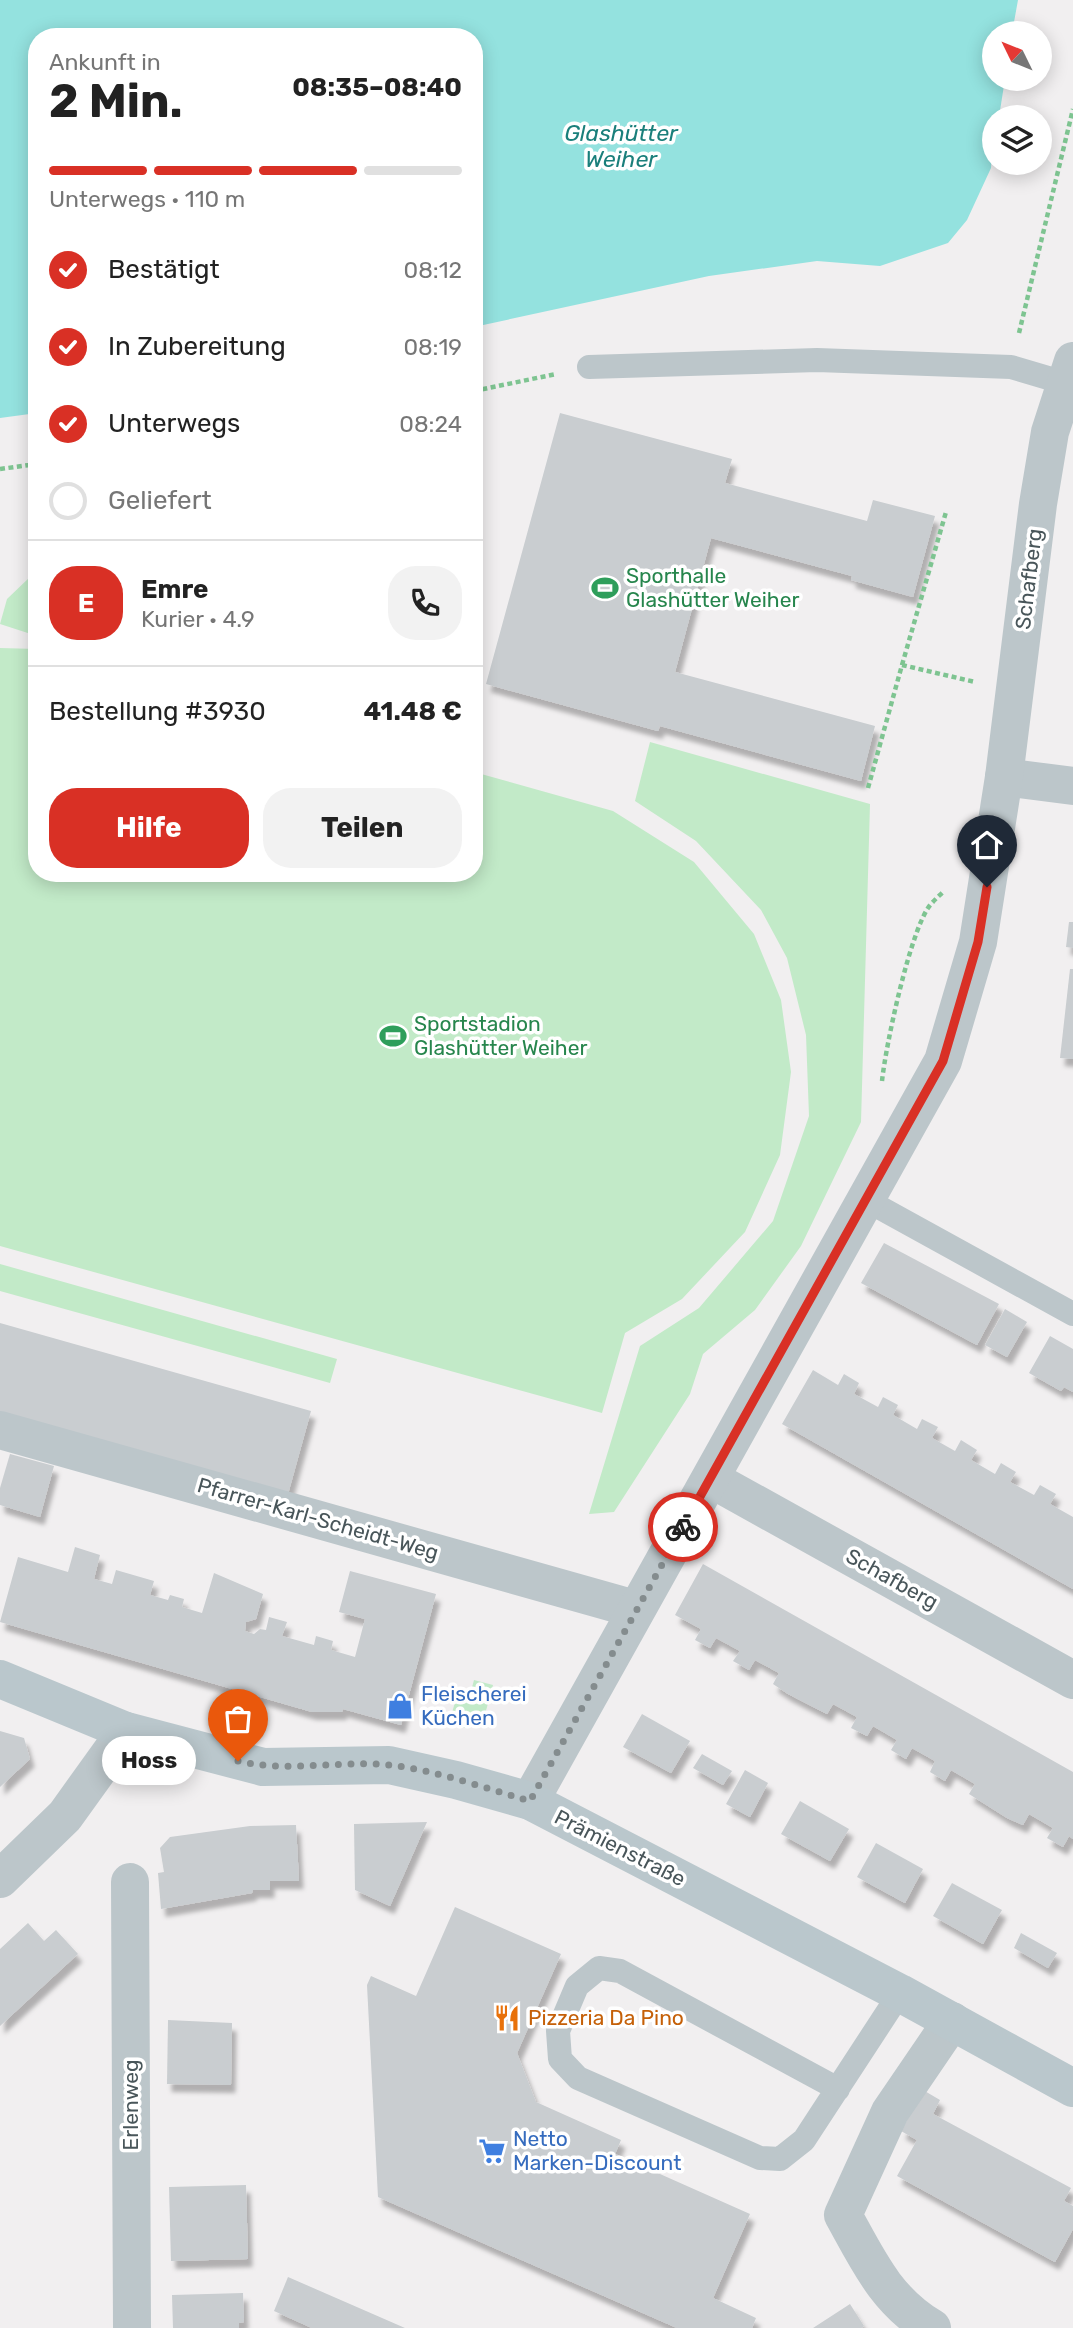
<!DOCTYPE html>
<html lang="de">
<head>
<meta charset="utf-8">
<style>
  body { margin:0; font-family:Rubik,sans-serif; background:#f2f2f2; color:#222; height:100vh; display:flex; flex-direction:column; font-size:26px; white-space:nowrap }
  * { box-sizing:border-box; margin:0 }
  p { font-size:23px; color:#767676 }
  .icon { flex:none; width:38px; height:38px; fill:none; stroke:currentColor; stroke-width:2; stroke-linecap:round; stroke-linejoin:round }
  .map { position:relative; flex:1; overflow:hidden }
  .details { position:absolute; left:28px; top:28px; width:455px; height:854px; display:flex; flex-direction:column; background:#fff; border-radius:28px; box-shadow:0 4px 18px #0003 }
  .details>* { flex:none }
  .needle { width:46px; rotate:313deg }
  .controls { position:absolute; left:982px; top:21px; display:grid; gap:14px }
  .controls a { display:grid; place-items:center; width:70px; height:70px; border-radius:50%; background:#fff; box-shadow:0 4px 18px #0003; font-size:35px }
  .pin { position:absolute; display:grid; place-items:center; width:60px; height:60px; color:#fff; margin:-72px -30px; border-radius:50% 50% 50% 0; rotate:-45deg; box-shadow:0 0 7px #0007 }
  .pin .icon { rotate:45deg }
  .courier { position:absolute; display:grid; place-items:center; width:70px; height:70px; margin:-35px; border:5px solid #d93025; border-radius:50%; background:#fff; color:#222; box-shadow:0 2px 9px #0007 }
  .bubble { position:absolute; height:49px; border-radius:24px; background:#fff; box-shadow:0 4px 18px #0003; font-size:23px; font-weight:700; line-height:49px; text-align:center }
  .summary em { font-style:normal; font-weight:700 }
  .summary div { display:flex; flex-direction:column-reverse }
  .summary { display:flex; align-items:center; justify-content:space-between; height:119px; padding:0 21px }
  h1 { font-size:46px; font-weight:700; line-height:52px }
  .bar { display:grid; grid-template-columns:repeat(4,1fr); gap:10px 7px; align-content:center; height:84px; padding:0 21px }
  .bar i { height:9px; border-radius:5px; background:#e0e0e0 }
  .bar .selected { background:#d93025 }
  .bar p { grid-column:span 4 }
  .line { display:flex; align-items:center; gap:18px; padding:0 21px; border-top:2px solid #e0e0e0 }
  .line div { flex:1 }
  .round { display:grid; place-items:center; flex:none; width:74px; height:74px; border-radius:28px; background:#f2f2f2 }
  ol { padding:0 21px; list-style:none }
  li { display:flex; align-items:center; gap:21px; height:77px }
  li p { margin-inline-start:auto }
  li .icon { padding:7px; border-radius:50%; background:#d93025; color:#fff; stroke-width:4 }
  li:last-child { color:#767676 }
  li i { width:38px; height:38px; border:4px solid #e0e0e0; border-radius:50% }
  .cta { display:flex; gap:14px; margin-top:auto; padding:14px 21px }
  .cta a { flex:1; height:80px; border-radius:28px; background:#d93025; color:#fff; font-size:28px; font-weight:700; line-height:80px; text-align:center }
  .cta a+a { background:#f2f2f2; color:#222 }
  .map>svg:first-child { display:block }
  .green { fill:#c2eac8 }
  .water { fill:#94e2df }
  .building { fill:#c9cdd0; filter:url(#shadow) }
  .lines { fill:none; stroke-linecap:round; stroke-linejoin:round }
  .path { stroke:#7ec491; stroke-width:4.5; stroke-dasharray:5 3.5; stroke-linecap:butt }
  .lane { stroke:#bcc6ca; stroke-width:24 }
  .street { stroke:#bcc6ca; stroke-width:38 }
  .secondary { stroke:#bac7cc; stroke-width:38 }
  .done { stroke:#848c8e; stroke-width:7; stroke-dasharray:0 12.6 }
  .route { stroke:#d93025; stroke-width:9 }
  .labels { text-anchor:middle; stroke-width:7; stroke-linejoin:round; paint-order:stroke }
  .leisure-label { font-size:21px; fill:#27864d; stroke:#fff; text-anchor:start }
  .street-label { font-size:21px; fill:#49565a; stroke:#fff }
  .shop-label { font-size:21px; fill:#366cbe; stroke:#fff; text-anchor:start }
  .food-label { font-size:21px; fill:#c56008; stroke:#fff; text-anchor:start }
  .water-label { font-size:23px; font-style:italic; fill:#1a7f7b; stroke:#fff }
</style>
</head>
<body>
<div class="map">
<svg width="1073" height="2328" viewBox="0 0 1073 2328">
  <defs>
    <filter id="shadow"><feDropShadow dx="4.5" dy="8" stdDeviation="2" flood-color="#0004"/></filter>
  </defs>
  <rect width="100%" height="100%" fill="#f1eff0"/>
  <g class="green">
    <polygon points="37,514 37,636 0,624 7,599 30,577 28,515"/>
    <polygon points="0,648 37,649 37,873 474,873 474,772 613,811 694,862 754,934 781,1000 791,1072 780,1155 745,1232 682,1299 625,1333 602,1413 0,1246"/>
    <polygon points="650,742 870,804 861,1122 801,1246 755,1310 703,1354 690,1394 614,1512 589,1514 640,1346 699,1308 773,1221 809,1116 806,1035 787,958 761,910 696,841 635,801"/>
    <polygon points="0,1264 337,1359 330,1383 0,1291"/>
    <polygon points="474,1680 493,1685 484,1718 470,1714 466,1728 449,1723 458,1692 470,1695"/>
  </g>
  <polygon class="water" points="0,0 1018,0 1012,33 994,33 994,79 1005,79 999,117 994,117 991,168 967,220 948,243 880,266 817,261 709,276 474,327 474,37 37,37 37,413 0,418"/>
  <g class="building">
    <polygon points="560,413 732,459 725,483 867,521 873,500 935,516 913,597 851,580 852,576 711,538 675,672 875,726 861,781 660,726 658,731 486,684"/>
    <polygon points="1069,922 1073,922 1073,948 1066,947"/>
    <polygon points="1070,969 1073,969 1073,1059 1060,1058"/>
    <polygon points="884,1243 999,1304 977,1345 861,1283"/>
    <polygon points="1005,1309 1027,1322 1007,1357 985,1345"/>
    <polygon points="0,1323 311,1411 288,1494 0,1413"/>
    <polygon points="1050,1336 1073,1349 1073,1392 1064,1387 1061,1391 1029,1373"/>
    <polygon points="813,1370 838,1385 844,1374 859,1383 854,1394 878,1407 883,1397 898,1405 893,1415 917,1429 922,1419 938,1427 932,1438 955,1451 961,1440 977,1450 971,1460 995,1474 1001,1463 1016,1472 1010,1482 1034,1495 1040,1485 1056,1494 1050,1504 1073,1517 1073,1589 782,1424"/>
    <polygon points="10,1454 54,1466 40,1517 0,1505 0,1488"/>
    <polygon points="75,1547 100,1555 94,1579 112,1584 116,1570 154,1581 150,1595 168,1600 170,1595 184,1599 182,1607 202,1613 214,1573 263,1594 256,1619 246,1622 245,1631 254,1634 260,1629 266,1630 269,1617 287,1622 282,1636 314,1645 316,1636 333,1641 331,1650 355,1657 365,1619 339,1612 350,1571 436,1594 401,1725 343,1709 342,1712 312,1712 0,1622 18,1557 68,1572"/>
    <polygon points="703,1564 1073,1772 1073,1839 1069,1836 1063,1847 1047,1838 1053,1828 1029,1814 1023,1825 1007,1818 969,1794 975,1784 951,1770 945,1781 930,1772 935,1761 912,1748 906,1759 891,1750 897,1740 873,1726 867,1736 851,1728 857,1717 833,1704 827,1714 788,1694 773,1684 779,1673 755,1660 749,1670 733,1661 740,1651 716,1638 710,1648 695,1640 701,1629 675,1615"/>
    <polygon points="642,1714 690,1741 671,1773 623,1747"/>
    <polygon points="0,1731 24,1738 30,1759 0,1787"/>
    <polygon points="702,1754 732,1771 723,1785 693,1768"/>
    <polygon points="745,1770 768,1783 750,1817 726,1804"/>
    <polygon points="800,1801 849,1829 830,1861 781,1834"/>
    <polygon points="427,1822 390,1906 355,1890 354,1824"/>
    <polygon points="296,1825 299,1881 270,1881 270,1890 253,1890 252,1893 161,1909 158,1873 164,1872 160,1848 170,1837 250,1826"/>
    <polygon points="876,1843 923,1869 905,1903 857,1877"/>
    <polygon points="952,1883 1002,1910 983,1944 933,1916"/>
    <polygon points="455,1907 561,1954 517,2053 536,2102 621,2140 615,2154 750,2214 713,2298 756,2318 752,2328 677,2328 378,2197 367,1985 371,1976 416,1996"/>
    <polygon points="28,1923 44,1941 56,1930 78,1954 0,2026 0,1949"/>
    <polygon points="1021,1933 1057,1953 1048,1968 1014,1948"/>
    <polygon points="168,2020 232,2023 231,2085 167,2084"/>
    <polygon points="923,2090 940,2100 933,2114 1071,2188 1064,2201 1073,2206 1073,2229 1055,2262 897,2176 917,2140 901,2131"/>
    <polygon points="246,2185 248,2259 171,2261 169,2187"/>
    <polygon points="288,2277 405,2328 312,2328 274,2311"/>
    <polygon points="243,2293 244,2322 239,2323 239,2328 173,2328 172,2295"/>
    <polygon points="850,2304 864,2326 861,2328 813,2328"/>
  </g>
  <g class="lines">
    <g class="path">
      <polyline points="1019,333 1073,109"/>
      <polyline points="474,391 556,374"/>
      <polyline points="0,469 37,464"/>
      <polyline points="902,665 946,512"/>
      <polyline points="868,788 902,665 975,682"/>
      <path d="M882,1081C886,1044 909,937 928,908C932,902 938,897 943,892"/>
    </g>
    <g class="lane">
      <polyline points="589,367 817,360 1011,367 1065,383"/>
      <polyline points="866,1200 1073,1314"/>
      <polyline points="838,2089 620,1971 599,1968 577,1986 558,2031 560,2059 578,2078 760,2158 780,2159 804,2140 900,1993"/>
    </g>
    <g class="street">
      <polyline points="1004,777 1073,786"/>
      <polyline points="0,1430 635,1609"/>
      <polyline points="711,1479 1073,1680"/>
      <polyline points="530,1801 943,1061 978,942 1004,777 1038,504 1050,432 1073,361"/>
      <polyline points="0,1879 65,1816 126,1731"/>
      <polyline points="130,1882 132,2328"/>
      <path d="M932,2328C886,2301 868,2260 843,2215L890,2112L952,2021"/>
    </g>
    <polyline class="secondary" points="0,1679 126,1731 263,1767 389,1765 456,1780 530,1801 900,1993 1073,2088"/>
  </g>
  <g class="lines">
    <path class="done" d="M238,1761C288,1773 338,1760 389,1765C436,1770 484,1788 530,1801L683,1527"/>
    <polyline class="route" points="683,1527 943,1061 978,942 987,887"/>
  </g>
  <defs>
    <g id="stadium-bare" transform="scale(2.1)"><path d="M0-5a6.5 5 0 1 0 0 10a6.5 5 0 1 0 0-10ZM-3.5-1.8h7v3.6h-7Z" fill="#2e9e5b" stroke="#fff" stroke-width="2.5" paint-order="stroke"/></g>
    <g id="shop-bare" transform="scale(2.1)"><path d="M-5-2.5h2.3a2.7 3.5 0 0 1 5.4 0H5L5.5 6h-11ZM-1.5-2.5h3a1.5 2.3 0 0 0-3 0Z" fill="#3f7fe0" stroke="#fff" stroke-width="2.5" paint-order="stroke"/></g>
    <g id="restaurant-bare" transform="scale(2.1)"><path d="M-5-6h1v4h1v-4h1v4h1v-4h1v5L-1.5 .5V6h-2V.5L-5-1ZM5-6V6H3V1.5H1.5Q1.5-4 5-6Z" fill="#e8710a" stroke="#fff" stroke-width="2.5" paint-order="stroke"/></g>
    <g id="supermarket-bare" transform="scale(2.1)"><path d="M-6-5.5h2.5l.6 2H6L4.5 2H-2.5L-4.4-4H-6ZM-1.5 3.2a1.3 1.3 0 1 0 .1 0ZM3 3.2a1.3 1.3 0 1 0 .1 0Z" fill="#3f7fe0" stroke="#fff" stroke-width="2.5" paint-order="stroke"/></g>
  </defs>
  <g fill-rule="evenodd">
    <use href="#stadium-bare" x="605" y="588"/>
    <use href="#stadium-bare" x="393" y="1036"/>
    <use href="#shop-bare" x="400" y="1706"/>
    <use href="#restaurant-bare" x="507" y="2018"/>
    <use href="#supermarket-bare" x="492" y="2151"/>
  </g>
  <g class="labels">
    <g class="leisure-label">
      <text x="626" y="583">Sporthalle<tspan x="626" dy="24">Glashütter Weiher</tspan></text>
      <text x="414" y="1031">Sportstadion<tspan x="414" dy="24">Glashütter Weiher</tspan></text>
    </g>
    <g class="street-label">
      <text transform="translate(1029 579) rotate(-83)" y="7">Schafberg</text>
      <text transform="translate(318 1519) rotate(16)" y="7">Pfarrer-Karl-Scheidt-Weg</text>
      <text transform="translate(892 1579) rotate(29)" y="7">Schafberg</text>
      <text transform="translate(620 1848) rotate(27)" y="7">Prämienstraße</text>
      <text transform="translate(131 2105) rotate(-90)" y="7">Erlenweg</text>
    </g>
    <g class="shop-label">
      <text x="421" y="1701">Fleischerei<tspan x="421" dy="24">Küchen</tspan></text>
      <text x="513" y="2146">Netto<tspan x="513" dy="24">Marken-Discount</tspan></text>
    </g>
    <g class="food-label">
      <text x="528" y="2025">Pizzeria Da Pino</text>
    </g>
    <g class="water-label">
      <text x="621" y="141">Glashütter<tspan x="621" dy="26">Weiher</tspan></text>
    </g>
  </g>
</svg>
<div class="controls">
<a><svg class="needle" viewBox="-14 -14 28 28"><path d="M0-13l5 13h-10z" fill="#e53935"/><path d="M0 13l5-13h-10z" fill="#767676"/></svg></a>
<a><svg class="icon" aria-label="layers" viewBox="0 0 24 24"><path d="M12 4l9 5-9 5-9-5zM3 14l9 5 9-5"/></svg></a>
</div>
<div class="pin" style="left:238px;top:1761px;background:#ea580c"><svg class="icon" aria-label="bag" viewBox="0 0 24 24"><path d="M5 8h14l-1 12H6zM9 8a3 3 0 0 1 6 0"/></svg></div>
<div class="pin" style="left:987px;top:887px;background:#1f2937"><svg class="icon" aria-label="home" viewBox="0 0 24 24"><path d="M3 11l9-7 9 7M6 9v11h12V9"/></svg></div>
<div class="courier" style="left:683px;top:1527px"><svg class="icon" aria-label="bike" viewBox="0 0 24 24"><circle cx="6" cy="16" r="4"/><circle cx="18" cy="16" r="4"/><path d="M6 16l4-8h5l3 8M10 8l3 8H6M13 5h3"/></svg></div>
<div class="bubble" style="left:102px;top:1736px;width:94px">Hoss</div>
<section class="details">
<div class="summary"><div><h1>2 Min.</h1><p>Ankunft in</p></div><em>08:35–08:40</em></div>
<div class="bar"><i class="selected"></i><i class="selected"></i><i class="selected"></i><i></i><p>Unterwegs · 110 m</p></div>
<ol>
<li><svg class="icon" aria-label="check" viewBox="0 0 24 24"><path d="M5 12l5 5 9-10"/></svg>Bestätigt<p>08:12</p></li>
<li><svg class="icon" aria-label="check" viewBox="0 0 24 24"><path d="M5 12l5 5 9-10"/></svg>In Zubereitung<p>08:19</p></li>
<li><svg class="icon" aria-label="check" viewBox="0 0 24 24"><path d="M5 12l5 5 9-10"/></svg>Unterwegs<p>08:24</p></li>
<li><i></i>Geliefert</li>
</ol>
<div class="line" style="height:126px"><b class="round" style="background:#d93025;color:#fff">E</b><div><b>Emre</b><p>Kurier · 4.9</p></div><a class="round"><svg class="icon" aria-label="phone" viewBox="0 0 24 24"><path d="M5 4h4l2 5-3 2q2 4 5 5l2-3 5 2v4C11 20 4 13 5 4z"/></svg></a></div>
<div class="line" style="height:91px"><div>Bestellung #3930</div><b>41.48 €</b></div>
<div class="cta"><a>Hilfe</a><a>Teilen</a></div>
</section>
</div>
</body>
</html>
